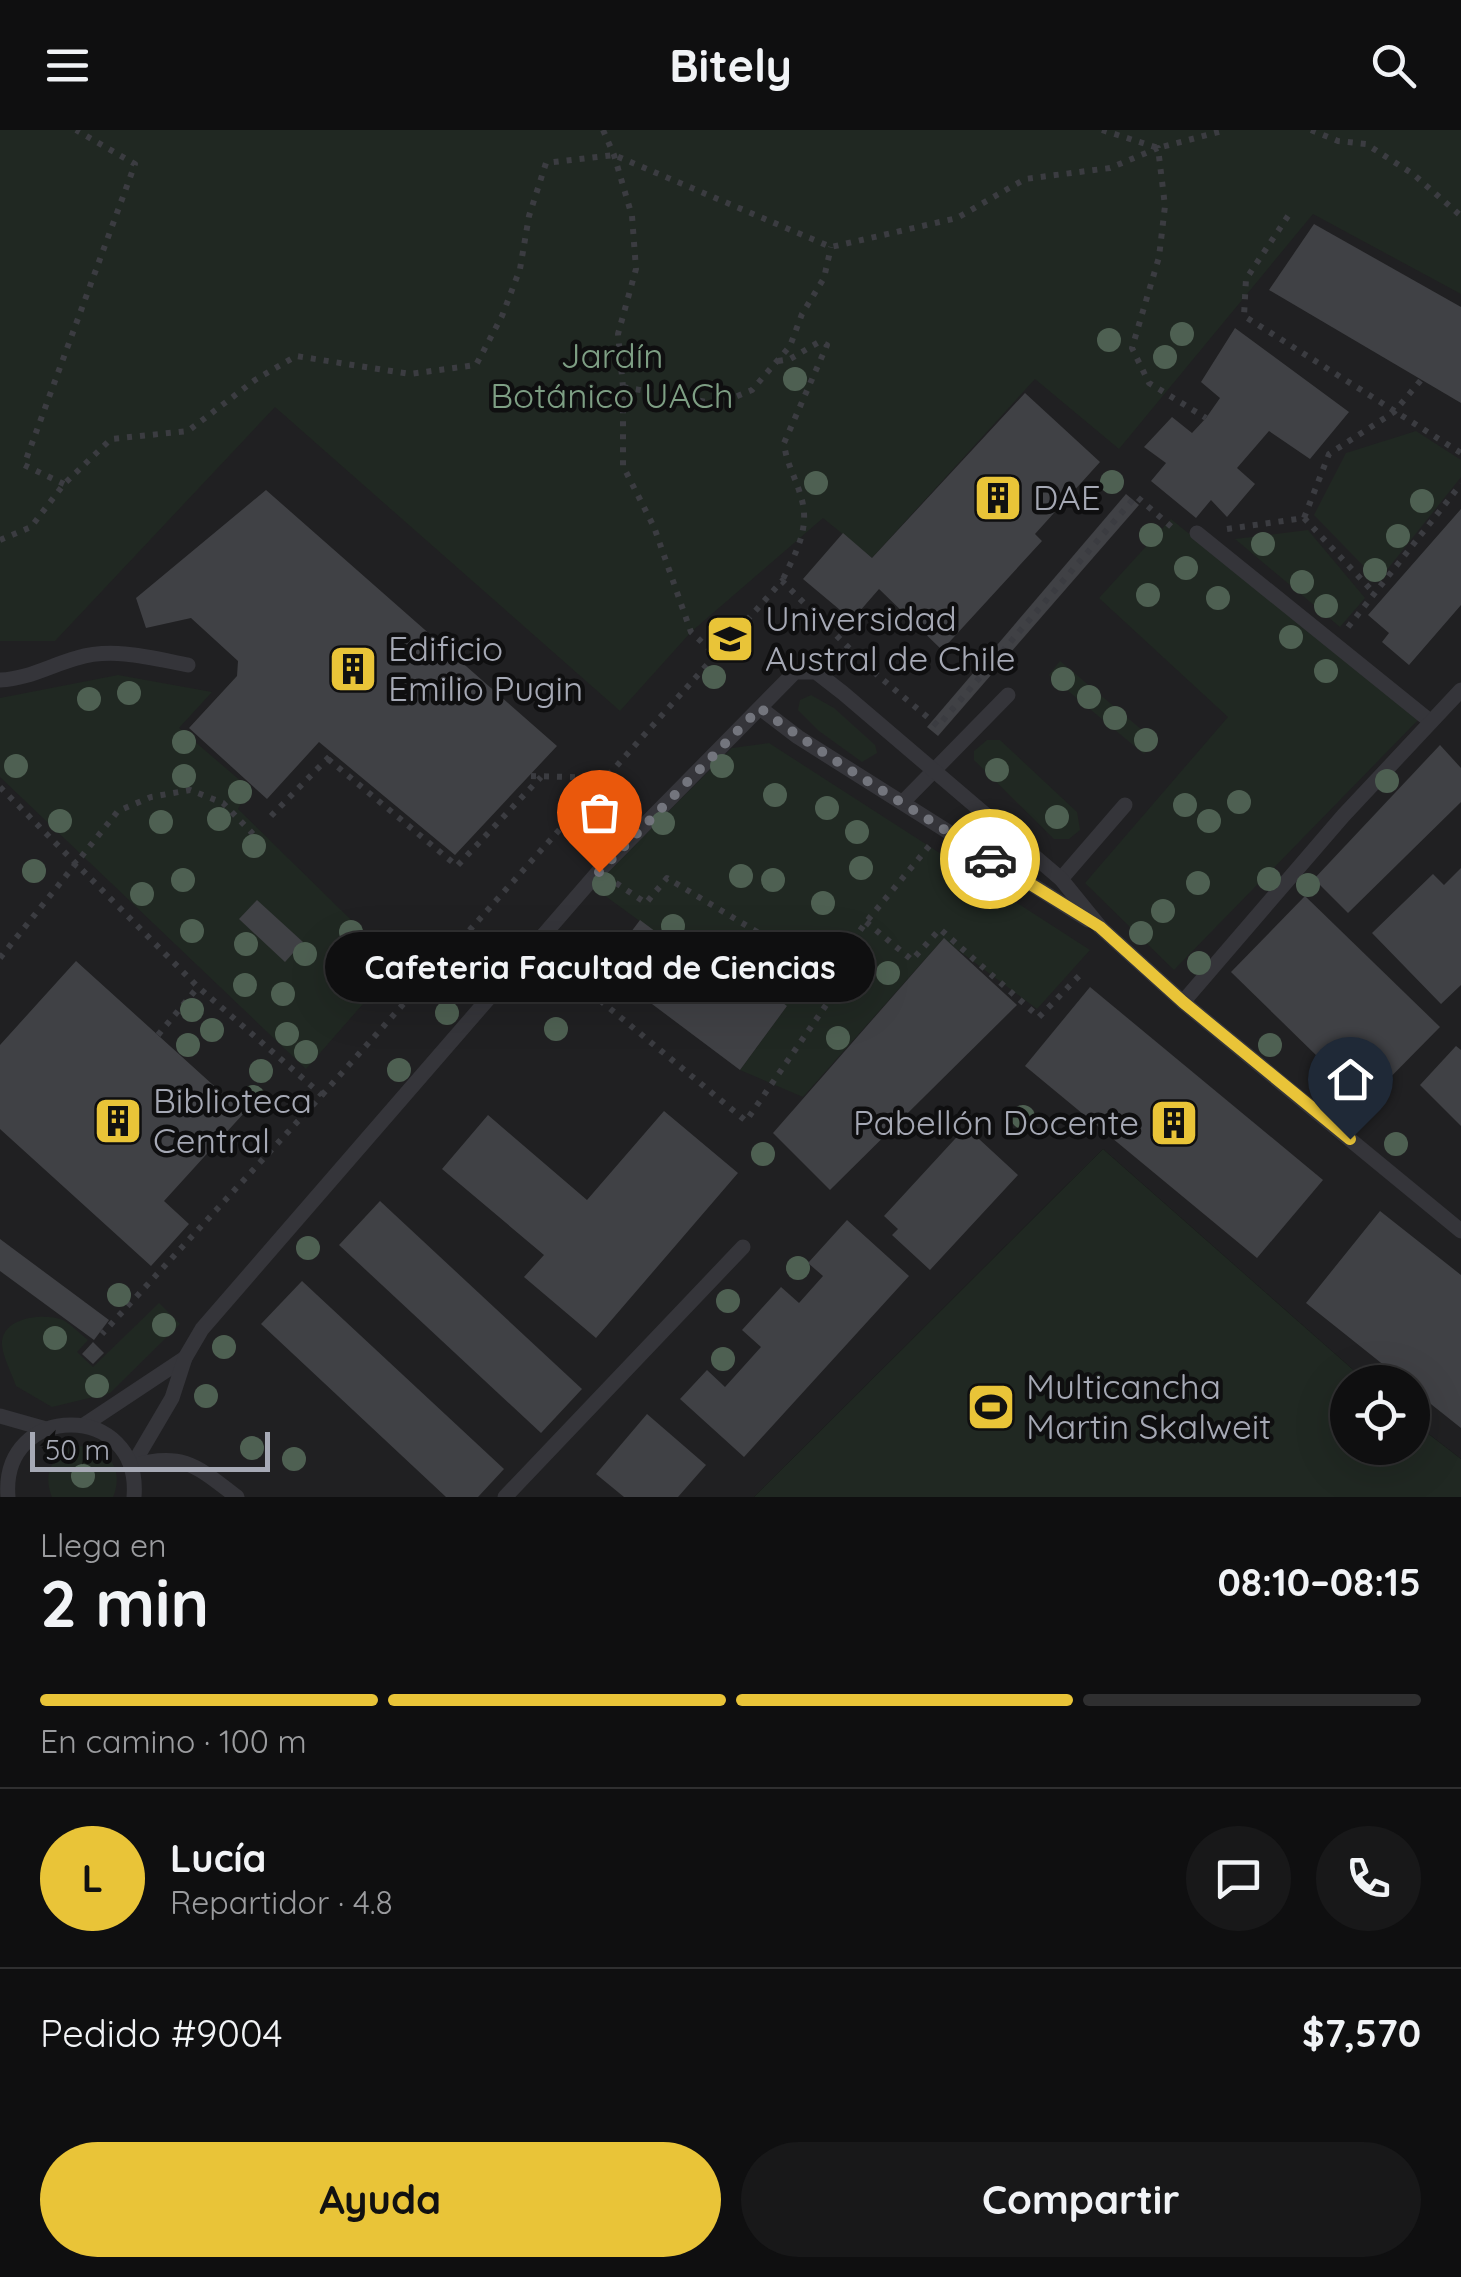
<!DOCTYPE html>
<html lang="es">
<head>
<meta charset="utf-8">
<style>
  body { margin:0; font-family:Quicksand,sans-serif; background:#181819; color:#f1f3f6; height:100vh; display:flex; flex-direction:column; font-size:38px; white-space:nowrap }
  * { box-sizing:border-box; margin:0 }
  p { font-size:32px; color:#9b9c9f }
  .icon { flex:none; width:55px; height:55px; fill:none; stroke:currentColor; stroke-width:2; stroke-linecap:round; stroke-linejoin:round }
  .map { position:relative; height:1367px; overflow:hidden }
  .details { display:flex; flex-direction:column; background:#0f0f10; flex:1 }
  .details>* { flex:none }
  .buttons { position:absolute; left:1330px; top:1235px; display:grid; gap:20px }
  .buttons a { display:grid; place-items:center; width:100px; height:100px; border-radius:50%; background:#0f0f10; box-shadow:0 10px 40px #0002,0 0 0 2px #2f2f30; font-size:50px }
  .scale { position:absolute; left:30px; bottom:25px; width:240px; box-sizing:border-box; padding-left:10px; border:5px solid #a6a9b5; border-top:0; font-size:28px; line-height:35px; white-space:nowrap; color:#a6a9b5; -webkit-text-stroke:8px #0f0f10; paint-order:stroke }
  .pin { position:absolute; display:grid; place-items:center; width:85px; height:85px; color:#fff; margin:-102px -42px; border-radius:50% 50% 50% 0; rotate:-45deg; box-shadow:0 0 10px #0007 }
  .pin .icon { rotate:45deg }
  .courier { position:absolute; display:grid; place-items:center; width:100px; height:100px; margin:-50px; border:8px solid #e9c438; border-radius:50%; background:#fff; color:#222; box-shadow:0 2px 12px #0007 }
  .bubble { position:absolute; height:70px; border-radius:35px; background:#0f0f10; box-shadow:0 10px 40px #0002,0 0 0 2px #2f2f30; font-size:32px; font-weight:700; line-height:70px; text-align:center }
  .headline em { font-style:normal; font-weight:700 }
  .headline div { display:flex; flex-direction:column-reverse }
  .headline { display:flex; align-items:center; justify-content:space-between; height:170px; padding:0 40px }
  h1 { font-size:65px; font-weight:700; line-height:75px }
  .bar { display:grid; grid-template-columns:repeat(4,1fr); gap:15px 10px; align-content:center; height:120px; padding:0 40px }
  .bar i { height:12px; border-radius:8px; background:#2f2f30 }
  .bar .on { background:#e9c438 }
  .bar p { grid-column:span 4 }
  .line { display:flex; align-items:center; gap:25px; padding:0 40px; border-top:2px solid #2f2f30 }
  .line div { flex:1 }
  .round { display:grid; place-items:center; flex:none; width:105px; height:105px; border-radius:52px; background:#181819 }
  .action { display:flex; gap:20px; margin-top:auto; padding:20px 40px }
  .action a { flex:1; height:115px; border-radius:60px; background:#e9c438; color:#111; font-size:40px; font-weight:700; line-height:115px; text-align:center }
  .action a+a { background:#181819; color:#f1f3f6 }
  header { display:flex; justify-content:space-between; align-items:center; height:130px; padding:0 40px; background:#0f0f10; font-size:45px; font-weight:700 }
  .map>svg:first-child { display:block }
  .built { fill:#202022 }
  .green { fill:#202822 }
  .building { fill:#404145 }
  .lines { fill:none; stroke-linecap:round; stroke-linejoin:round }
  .path { stroke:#3b3c41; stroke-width:6; stroke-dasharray:5 8; stroke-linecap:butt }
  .service { stroke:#35353a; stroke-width:15 }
  .tree { fill:#4e6052 }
  .done { stroke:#73757d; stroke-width:10; stroke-dasharray:0 18 }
  .route { stroke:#e9c438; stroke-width:12 }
  .labels { text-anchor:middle; stroke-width:9; stroke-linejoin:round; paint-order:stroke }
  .park-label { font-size:35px; fill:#7e9f84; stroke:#0f0f10 }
  .poi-label { font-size:35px; fill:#a6a9b5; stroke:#0f0f10; text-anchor:start }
</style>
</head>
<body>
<header><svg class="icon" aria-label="menu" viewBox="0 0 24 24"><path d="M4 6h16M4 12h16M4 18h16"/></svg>Bitely<svg class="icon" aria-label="search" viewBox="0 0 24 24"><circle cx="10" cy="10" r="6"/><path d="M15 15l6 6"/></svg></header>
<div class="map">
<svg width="1461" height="1367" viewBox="0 0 1461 1367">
  <rect width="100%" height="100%" fill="#141415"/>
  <polygon class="built" points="0,0 1461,0 1461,1329 1413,1292 1412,1252 1367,1252 1103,1019 754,1367 0,1367"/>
  <g class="green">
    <polygon points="0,0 1461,0 1461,164 1313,84 1119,319 1035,249 872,428 823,388 691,502 620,581 275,277 55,511 0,511"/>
    <polygon points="1416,301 1461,330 1461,347 1378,451 1314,385 1346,323"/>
    <polygon points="1171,389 1418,590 1174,840 1085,753 1228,587 1099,468"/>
    <polygon points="1308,400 1365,468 1340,497 1235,409"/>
    <polygon points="1060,531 1155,611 1144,624 1049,545"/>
    <polygon points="118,545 212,562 179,598 249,658 238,679 397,835 306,939 0,647 0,568"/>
    <polygon points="811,565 834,578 875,615 877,623 862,632 819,601 798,580 800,570"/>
    <polygon points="987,610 1000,610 1077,682 1080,700 1069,709 1054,709 974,630 974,621"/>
    <polygon points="769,613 1090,820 1037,879 943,809 803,967 740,940 787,876 719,849 593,757 732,618"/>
    <polygon points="1103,1019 1367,1252 1348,1252 1348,1318 1412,1318 1413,1292 1461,1329 1461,1367 754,1367"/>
    <path d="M159,1173L180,1194L110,1263L52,1277L16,1256C12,1243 1,1224 2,1211C5,1186 46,1183 63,1190C72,1195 80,1204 88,1210L77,1222L93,1237Z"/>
    <path d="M77,1316C107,1316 125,1338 113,1367H52C42,1343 53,1323 77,1316Z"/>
  </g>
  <g class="building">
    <polygon points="1314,94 1461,177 1461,273 1269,160"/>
    <polygon points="1235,198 1349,282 1310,329 1269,301 1237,338 1255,354 1227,387 1211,370 1196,388 1151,351 1166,333 1144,317 1172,287 1192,303 1206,288 1220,268 1201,252"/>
    <polygon points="1025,263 1100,332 1035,404 1042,411 942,520 879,459 852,490 803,449 843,403 872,428"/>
    <polygon points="266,360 557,616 455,725 319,612 267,669 189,598 237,546 238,531 191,488 146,498 136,468"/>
    <polygon points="1126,364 1139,375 938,606 927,597"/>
    <polygon points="1461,379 1461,475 1409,535 1382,512 1389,503 1368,485"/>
    <polygon points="1440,615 1461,638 1461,672 1348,783 1314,749"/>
    <polygon points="1461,738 1461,855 1441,874 1372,803 1433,744 1444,755"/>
    <polygon points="1305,766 1440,897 1365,973 1231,842"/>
    <polygon points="257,770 303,812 285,832 239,789"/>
    <polygon points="640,790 719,849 735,837 787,876 740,940 604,838"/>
    <polygon points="944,808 1017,875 830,1060 773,1003"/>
    <polygon points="76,831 244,983 164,1071 189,1094 151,1136 0,999 0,915"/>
    <polygon points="1090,857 1323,1050 1257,1128 1025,936"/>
    <polygon points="1456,916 1461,920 1461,996 1420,955"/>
    <polygon points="664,981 738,1043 596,1208 524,1147 544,1125 442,1039 488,985 587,1070"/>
    <polygon points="966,997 1018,1045 930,1140 892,1105 898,1099 884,1086"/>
    <polygon points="380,1071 582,1259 541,1303 339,1115"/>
    <polygon points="1380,1081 1461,1145 1461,1298 1412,1259 1412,1252 1405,1252 1306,1173"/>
    <polygon points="847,1090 909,1146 744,1327 680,1269 707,1240 725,1257 761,1217 742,1200 781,1157 799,1173 823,1146 808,1133"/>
    <polygon points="0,1109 109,1190 94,1210 0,1141"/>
    <polygon points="302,1151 504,1339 478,1367 446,1367 261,1194"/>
    <polygon points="93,1212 104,1223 93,1234 82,1224"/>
    <polygon points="647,1284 706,1335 678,1367 624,1367 596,1344"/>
  </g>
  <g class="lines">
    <g class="path">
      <polyline points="603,0 614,25 632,86 636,139 618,204 623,257 623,336 654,397 691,502 717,526"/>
      <polyline points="1102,0 1158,18 1226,0"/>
      <polyline points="1311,0 1338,11 1366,14 1413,44 1461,86"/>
      <polyline points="1288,86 1246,149 1244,186 1461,323"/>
      <path d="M778,231L790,229L819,212L827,215L784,313C786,333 796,348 801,367C811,398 795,424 782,451"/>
      <polyline points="623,257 718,274 752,260 790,216 802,184 824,148 831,117"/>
      <polyline points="64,354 24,335 135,34 76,0"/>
      <polyline points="1304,388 1375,464"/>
      <polyline points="1227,399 1304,388 1329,324 1394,282 1421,250"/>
      <polyline points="0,410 31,397 64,354 111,309 188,301 255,250 296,226 410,244 476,235 502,186 520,139 529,86 546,33 614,25 831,117 957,88 1025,49 1110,38 1158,18 1165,76 1159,127 1132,218 1149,253 1206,288"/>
      <polyline points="1348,497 1461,354"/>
      <polyline points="328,629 457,736 541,647"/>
      <polyline points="531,646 607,648"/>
      <polyline points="0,657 198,857 322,965 102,1204"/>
      <polyline points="271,686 333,623"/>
      <polyline points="616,753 646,773 667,748 829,845 866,792 930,715"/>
      <polyline points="956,759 989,756"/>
      <polyline points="866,792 912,830 940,799 1039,887 1080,845"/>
      <polyline points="0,828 118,681 151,667 190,660 223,673 253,704"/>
      <polyline points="550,829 746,991 842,852 829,845"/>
      <polyline points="158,905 198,857"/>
      <polyline points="322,965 782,451 869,538 938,596 1136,366 1175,400"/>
    </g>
    <g class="service">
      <polyline points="1197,403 1430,591"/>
      <path d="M0,550C28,549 51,535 77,528C113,517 152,528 188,535"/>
      <polyline points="760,578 798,607 1088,790"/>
      <polyline points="904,671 1008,565"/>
      <polyline points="1061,749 1125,675"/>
      <polyline points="1183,872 1343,686 1461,560"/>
      <polyline points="0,1286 46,1299"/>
      <polyline points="84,1295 185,1228"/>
      <polyline points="132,1336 172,1268 185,1228 202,1199 599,741 795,542 816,542 843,563 1061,749 1100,797 1183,872 1461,1101"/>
      <path d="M132,1336C183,1321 198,1337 237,1367"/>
      <path d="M8,1367C0,1271 142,1271 134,1367"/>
      <polyline points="505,1367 743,1117"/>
    </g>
  </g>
  <g class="tree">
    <circle cx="1182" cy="204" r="12"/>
    <circle cx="1109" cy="210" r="12"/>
    <circle cx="1165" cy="227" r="12"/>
    <circle cx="795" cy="249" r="12"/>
    <circle cx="1112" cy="352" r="12"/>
    <circle cx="816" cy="353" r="12"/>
    <circle cx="1422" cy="371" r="12"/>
    <circle cx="1151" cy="405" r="12"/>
    <circle cx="1398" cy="406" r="12"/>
    <circle cx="1263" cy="414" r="12"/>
    <circle cx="1186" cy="438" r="12"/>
    <circle cx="1375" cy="440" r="12"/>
    <circle cx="1302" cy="452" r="12"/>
    <circle cx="1148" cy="465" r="12"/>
    <circle cx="1218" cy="468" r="12"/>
    <circle cx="1326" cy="476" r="12"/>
    <circle cx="1291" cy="507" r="12"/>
    <circle cx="1326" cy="541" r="12"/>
    <circle cx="714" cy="547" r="12"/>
    <circle cx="1063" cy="549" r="12"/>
    <circle cx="129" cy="563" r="12"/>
    <circle cx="1089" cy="567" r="12"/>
    <circle cx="89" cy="569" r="12"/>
    <circle cx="1115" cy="588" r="12"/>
    <circle cx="1146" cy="610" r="12"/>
    <circle cx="184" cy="612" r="12"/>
    <circle cx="16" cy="636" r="12"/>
    <circle cx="722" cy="636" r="12"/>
    <circle cx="997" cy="640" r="12"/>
    <circle cx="184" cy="646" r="12"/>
    <circle cx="1387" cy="651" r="12"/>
    <circle cx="240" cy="662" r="12"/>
    <circle cx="775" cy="665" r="12"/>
    <circle cx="1239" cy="672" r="12"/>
    <circle cx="1185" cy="675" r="12"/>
    <circle cx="827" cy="678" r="12"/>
    <circle cx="1057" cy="687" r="12"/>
    <circle cx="219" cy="689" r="12"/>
    <circle cx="60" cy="691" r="12"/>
    <circle cx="1209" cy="691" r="12"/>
    <circle cx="161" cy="692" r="12"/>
    <circle cx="663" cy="693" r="12"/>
    <circle cx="857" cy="702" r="12"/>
    <circle cx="254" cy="716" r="12"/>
    <circle cx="861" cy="738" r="12"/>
    <circle cx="34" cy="741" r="12"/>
    <circle cx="741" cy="746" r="12"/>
    <circle cx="1269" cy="749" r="12"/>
    <circle cx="183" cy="750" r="12"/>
    <circle cx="773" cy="750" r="12"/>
    <circle cx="1198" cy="753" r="12"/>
    <circle cx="604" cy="754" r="12"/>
    <circle cx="1308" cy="755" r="12"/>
    <circle cx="142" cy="764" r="12"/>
    <circle cx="823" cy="773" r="12"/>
    <circle cx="1163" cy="781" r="12"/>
    <circle cx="673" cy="796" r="12"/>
    <circle cx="192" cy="801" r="12"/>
    <circle cx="351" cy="802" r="12"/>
    <circle cx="1141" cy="803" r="12"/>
    <circle cx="246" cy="814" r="12"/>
    <circle cx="852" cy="823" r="12"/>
    <circle cx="305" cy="824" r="12"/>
    <circle cx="1199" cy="833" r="12"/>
    <circle cx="790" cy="837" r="12"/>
    <circle cx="888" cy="843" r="12"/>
    <circle cx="245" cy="855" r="12"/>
    <circle cx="283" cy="864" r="12"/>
    <circle cx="192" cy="880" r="12"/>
    <circle cx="447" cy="883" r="12"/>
    <circle cx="556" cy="899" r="12"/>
    <circle cx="212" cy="900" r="12"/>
    <circle cx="287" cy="904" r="12"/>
    <circle cx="838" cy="908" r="12"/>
    <circle cx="188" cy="915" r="12"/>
    <circle cx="1270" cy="915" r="12"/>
    <circle cx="306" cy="922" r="12"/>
    <circle cx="399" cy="940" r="12"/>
    <circle cx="261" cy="941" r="12"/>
    <circle cx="253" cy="967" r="12"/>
    <circle cx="1023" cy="987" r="12"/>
    <circle cx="1396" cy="1014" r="12"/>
    <circle cx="763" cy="1024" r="12"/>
    <circle cx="308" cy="1118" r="12"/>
    <circle cx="798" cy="1138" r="12"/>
    <circle cx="119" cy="1165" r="12"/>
    <circle cx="728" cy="1171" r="12"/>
    <circle cx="164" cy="1195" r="12"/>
    <circle cx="55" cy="1208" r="12"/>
    <circle cx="224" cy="1217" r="12"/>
    <circle cx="723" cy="1229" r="12"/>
    <circle cx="97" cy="1256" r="12"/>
    <circle cx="206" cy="1266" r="12"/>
    <circle cx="252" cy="1318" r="12"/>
    <circle cx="294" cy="1329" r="12"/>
    <circle cx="83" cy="1346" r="12"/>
  </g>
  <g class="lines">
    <path class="done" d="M599,742L760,578C833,633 913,678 990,729"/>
    <polyline class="route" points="990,729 1100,797 1183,872 1350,1009"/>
  </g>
  <defs>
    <g id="building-square" transform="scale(2.5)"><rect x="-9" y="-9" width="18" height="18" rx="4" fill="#e9c438" stroke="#0f0f10"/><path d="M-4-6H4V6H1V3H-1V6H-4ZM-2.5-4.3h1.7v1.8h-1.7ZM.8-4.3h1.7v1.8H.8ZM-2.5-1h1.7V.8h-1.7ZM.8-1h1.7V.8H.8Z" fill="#111"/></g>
    <g id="university-square" transform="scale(2.5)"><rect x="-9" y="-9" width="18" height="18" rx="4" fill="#e9c438" stroke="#0f0f10"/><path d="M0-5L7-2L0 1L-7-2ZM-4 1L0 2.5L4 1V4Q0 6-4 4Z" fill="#111"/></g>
    <g id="stadium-square" transform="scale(2.5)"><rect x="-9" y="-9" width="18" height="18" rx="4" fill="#e9c438" stroke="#0f0f10"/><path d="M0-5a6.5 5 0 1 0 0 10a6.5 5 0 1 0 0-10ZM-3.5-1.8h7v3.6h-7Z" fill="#111"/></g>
  </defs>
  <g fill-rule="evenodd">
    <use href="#building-square" x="998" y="368"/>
    <use href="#university-square" x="730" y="509"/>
    <use href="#building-square" x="353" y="539"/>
    <use href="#building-square" x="118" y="991"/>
    <use href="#building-square" x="1174" y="993"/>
    <use href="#stadium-square" x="991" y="1277"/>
  </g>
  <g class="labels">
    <g class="park-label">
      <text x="612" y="238">Jardín<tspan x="612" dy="40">Botánico UACh</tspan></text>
    </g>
    <g class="poi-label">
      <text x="1033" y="380">DAE</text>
      <text x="765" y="501">Universidad<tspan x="765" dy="40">Austral de Chile</tspan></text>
      <text x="388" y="531">Edificio<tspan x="388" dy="40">Emilio Pugin</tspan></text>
      <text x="153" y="983">Biblioteca<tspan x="153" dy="40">Central</tspan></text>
      <text x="1139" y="1005" text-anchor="end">Pabellón Docente</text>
      <text x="1026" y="1269">Multicancha<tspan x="1026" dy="40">Martin Skalweit</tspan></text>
    </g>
  </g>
</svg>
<div class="buttons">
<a><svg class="icon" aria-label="locate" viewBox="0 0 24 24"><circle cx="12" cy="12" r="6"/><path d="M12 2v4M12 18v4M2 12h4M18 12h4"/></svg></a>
</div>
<div class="scale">50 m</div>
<div class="pin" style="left:599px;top:742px;background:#ea580c"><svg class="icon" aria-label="bag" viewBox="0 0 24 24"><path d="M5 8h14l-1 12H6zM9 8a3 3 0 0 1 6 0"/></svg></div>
<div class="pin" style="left:1350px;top:1009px;background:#1f2937"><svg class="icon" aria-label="home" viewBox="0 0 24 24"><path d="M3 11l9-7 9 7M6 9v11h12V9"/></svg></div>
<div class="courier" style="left:990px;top:729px"><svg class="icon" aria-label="car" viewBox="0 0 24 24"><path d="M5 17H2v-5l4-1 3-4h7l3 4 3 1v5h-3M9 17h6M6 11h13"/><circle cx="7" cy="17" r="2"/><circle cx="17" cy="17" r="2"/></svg></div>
<div class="bubble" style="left:325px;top:802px;width:550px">Cafeteria Facultad de Ciencias</div>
</div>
<section class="details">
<div class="headline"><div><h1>2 min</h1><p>Llega en</p></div><em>08:10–08:15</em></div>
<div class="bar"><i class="on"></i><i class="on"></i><i class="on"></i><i></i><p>En camino · 100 m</p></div>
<div class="line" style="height:180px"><b class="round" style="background:#e9c438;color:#111">L</b><div><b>Lucía</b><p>Repartidor · 4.8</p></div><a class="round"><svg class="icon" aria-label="chat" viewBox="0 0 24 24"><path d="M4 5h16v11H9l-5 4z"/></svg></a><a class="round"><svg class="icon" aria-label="phone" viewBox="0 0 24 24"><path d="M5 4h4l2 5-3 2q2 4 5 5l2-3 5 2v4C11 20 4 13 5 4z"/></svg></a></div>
<div class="line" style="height:130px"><div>Pedido #9004</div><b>$7,570</b></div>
<div class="action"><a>Ayuda</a><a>Compartir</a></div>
</section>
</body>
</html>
